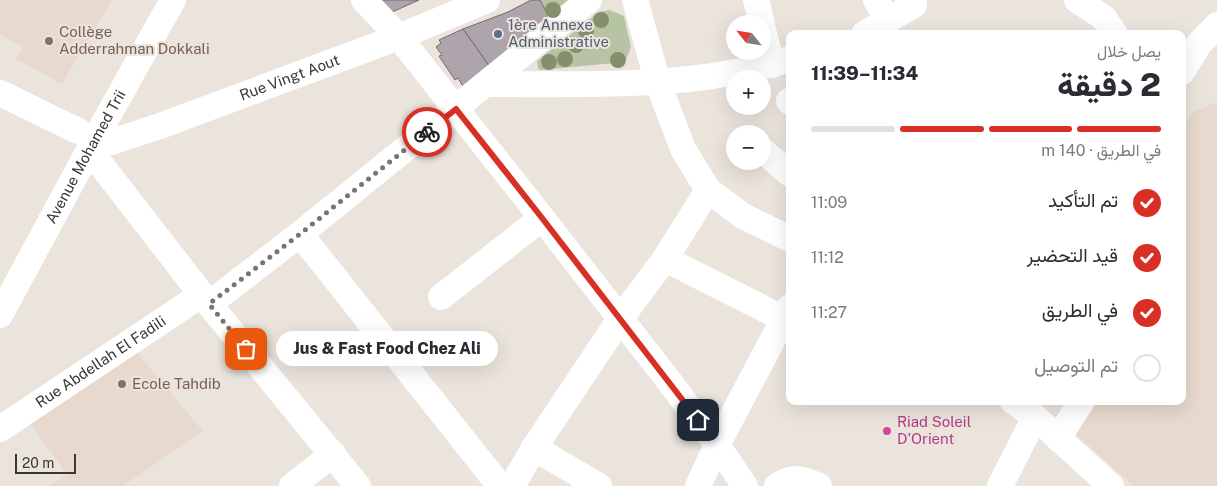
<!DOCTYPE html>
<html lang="ar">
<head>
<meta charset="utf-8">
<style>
  body { margin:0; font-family:"Public Sans",Vazirmatn,sans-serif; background:#f7f7f7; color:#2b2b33; direction:rtl; height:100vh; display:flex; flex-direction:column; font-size:19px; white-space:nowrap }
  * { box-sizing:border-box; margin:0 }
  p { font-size:16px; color:#7c7c81 }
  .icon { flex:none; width:28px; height:28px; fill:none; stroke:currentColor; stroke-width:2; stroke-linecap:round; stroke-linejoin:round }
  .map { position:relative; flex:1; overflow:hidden; direction:ltr }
  .panel { position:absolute; left:786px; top:30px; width:400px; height:375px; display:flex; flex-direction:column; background:#fff; border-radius:10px; box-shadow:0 5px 20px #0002; direction:rtl }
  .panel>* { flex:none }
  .needle { width:32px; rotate:300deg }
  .fabs { position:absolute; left:726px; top:15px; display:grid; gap:10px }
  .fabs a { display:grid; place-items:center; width:45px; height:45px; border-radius:50%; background:#fff; box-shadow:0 5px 20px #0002; font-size:25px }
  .scale { position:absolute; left:15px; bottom:12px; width:61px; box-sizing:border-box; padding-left:5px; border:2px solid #3a3734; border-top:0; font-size:14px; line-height:18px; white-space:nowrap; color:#3a3734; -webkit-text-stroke:4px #ebe4dd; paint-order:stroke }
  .pin { position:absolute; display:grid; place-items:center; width:42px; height:42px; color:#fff; margin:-21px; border-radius:10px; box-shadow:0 2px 8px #0006 }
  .courier { position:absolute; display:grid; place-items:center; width:50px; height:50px; margin:-25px; border:4px solid #d93025; border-radius:50%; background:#fff; color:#222; box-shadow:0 1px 6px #0007 }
  .bubble { position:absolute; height:35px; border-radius:18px; background:#fff; box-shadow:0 5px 20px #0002; font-size:16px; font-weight:800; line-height:35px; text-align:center; direction:rtl }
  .overview em { font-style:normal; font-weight:800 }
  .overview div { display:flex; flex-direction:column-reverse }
  .overview { display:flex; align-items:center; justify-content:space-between; height:85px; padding:0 25px }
  h1 { font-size:32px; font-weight:800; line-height:38px }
  .bar { display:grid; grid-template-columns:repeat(4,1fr); gap:8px 5px; align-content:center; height:60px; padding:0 25px }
  .bar i { height:6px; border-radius:4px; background:#e1e1e2 }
  .bar .on { background:#d93025 }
  .bar p { grid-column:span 4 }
  ol { padding:0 25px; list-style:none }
  li { display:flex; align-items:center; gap:15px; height:55px }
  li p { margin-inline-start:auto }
  li .icon { padding:5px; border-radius:50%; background:#d93025; color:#fff; stroke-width:4 }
  li:last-child { color:#7c7c81 }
  li i { width:28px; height:28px; border:2px solid #e1e1e2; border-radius:50% }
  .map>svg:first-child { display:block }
  .built { fill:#e7d9cd }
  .green { fill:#b7c4a4 }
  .building { fill:#ada5ab; stroke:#726a70 }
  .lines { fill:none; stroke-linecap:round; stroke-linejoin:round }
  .minor { stroke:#fff; stroke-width:26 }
  .tree { fill:#878e6c }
  .done { stroke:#78746f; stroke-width:5; stroke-dasharray:0 9 }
  .route { stroke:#d93025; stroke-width:6 }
  .service-dot { fill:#5c6f8a; stroke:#ebe4dd; stroke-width:2 }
  .education-dot { fill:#8d6e63; stroke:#ebe4dd; stroke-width:2 }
  .hotel-dot { fill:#d1479c; stroke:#ebe4dd; stroke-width:2 }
  .labels { text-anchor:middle; stroke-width:4; stroke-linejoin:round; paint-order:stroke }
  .service-label { font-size:15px; fill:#4e5e75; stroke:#ebe4dd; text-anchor:start }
  .education-label { font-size:15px; fill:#785e54; stroke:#ebe4dd; text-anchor:start }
  .street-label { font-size:15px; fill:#3a3734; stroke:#ebe4dd }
  .hotel-label { font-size:15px; fill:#b23c85; stroke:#ebe4dd; text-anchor:start }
</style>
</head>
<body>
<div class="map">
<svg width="1217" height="486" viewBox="0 0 1217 486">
  <rect width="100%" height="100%" fill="#ebe4dd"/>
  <g class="built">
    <polygon points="0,0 112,0 62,84 16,59 23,47 0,35"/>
    <polygon points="1217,102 1217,486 1134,486 1067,426 1083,401 1182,401 1183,128 1193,112"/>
    <polygon points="134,349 203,431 123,486 49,486 67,475 27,419"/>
  </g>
  <g class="green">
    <polygon points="540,0 577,0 551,21"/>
    <polygon points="609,10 624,16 631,47 625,62 541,70 538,69 537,61 599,12"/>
  </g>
  <g class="building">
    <polygon points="378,0 419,0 390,13"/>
    <polygon points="531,0 540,0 551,21 490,67 463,29 508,12"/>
    <polygon points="463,29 490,67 464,88 458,78 455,80 439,56 442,55 436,47 441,43 439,40"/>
  </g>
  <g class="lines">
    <g class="minor">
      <polyline points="364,0 399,37 542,218 669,381 717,445 745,486"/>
      <polyline points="635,0 658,83 683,149 708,190 743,216 790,239"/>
      <polyline points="756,0 762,24"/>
      <polyline points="876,0 887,20"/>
      <polyline points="1077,0 1104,18 1115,34"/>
      <polyline points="762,26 772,65"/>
      <polyline points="864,34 914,5"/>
      <polyline points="1182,72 1199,44 1217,25"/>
      <path d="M486,84C588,84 692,89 790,59"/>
      <polyline points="0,93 78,131"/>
      <polyline points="789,101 790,102"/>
      <path id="s1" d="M90,149L160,126L399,37L487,0"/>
      <polyline points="762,150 790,174"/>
      <polyline points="86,157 102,166 209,304 358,486"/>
      <polyline points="300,234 500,486"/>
      <polyline points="665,259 784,319 790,320"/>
      <polyline points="441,297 542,218"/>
      <polyline points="209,304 300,234 589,0"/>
      <path id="s2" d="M0,315L95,139L173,0"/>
      <polyline points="1013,401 1035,417 1111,486"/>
      <path id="s3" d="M0,429L201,295"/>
      <polyline points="1058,438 1082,401"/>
      <polyline points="534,448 599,486"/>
      <polyline points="292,486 333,454"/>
      <polyline points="512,486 534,448 620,319 665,259 708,190"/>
      <polyline points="698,486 717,445 790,307"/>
      <path d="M777,486C793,475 803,479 819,486"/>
      <polyline points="1000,486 1035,417"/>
    </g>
  </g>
  <g class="tree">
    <circle cx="553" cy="10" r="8"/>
    <circle cx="601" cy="20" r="8"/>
    <circle cx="586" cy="31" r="8"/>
    <circle cx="576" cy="45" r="8"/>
    <circle cx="565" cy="59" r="8"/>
    <circle cx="618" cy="60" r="8"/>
    <circle cx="549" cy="62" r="8"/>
  </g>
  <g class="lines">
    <polyline class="done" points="246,349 209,304 300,234 427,132"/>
    <polyline class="route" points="427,132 456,109 542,218 698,420"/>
  </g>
  <circle class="service-dot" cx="498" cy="34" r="5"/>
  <g class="education-dot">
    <circle cx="49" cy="41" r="5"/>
    <circle cx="122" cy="384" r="5"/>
  </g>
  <circle class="hotel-dot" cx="887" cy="431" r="5"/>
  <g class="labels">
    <g class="service-label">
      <text x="508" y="30">1ère Annexe<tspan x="508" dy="17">Administrative</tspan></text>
    </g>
    <g class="education-label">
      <text x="59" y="37">Collège<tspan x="59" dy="17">Adderrahman Dokkali</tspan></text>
      <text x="132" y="389">Ecole Tahdib</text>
    </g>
    <g class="street-label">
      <text dy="5" stroke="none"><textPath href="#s1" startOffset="212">Rue Vingt Aout</textPath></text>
      <text dy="5" stroke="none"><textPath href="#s2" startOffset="180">Avenue Mohamed Trii</textPath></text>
      <text dy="5" stroke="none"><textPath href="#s3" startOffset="121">Rue Abdellah El Fadili</textPath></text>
    </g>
    <g class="hotel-label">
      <text x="897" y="427">Riad Soleil<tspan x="897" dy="17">D'Orient</tspan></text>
    </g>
  </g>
</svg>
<div class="fabs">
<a><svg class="needle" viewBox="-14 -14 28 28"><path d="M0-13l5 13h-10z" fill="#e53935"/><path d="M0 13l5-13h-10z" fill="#7c7c81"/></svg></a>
<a>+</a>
<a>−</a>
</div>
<div class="scale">20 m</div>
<div class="pin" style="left:246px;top:349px;background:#ea580c"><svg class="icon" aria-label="bag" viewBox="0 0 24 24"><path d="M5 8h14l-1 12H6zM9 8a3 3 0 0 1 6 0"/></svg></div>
<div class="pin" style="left:698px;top:420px;background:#1f2937"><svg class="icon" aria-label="home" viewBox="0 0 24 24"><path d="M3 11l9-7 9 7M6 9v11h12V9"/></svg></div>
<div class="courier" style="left:427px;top:132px"><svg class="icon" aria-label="bike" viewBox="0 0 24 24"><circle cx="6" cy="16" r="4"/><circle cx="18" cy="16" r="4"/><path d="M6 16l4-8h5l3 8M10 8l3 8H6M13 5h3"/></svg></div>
<div class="bubble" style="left:276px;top:331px;width:222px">Jus &amp; Fast Food Chez Ali</div>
<section class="panel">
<div class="overview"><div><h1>2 دقيقة</h1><p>يصل خلال</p></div><em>11:34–11:39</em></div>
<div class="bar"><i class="on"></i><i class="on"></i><i class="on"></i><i></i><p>في الطريق · 140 m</p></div>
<ol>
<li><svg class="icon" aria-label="check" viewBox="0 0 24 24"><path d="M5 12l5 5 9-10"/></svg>تم التأكيد<p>11:09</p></li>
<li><svg class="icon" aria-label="check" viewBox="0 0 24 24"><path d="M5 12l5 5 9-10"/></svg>قيد التحضير<p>11:12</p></li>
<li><svg class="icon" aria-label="check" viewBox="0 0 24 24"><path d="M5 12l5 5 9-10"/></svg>في الطريق<p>11:27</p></li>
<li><i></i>تم التوصيل</li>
</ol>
</section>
</div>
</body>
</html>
